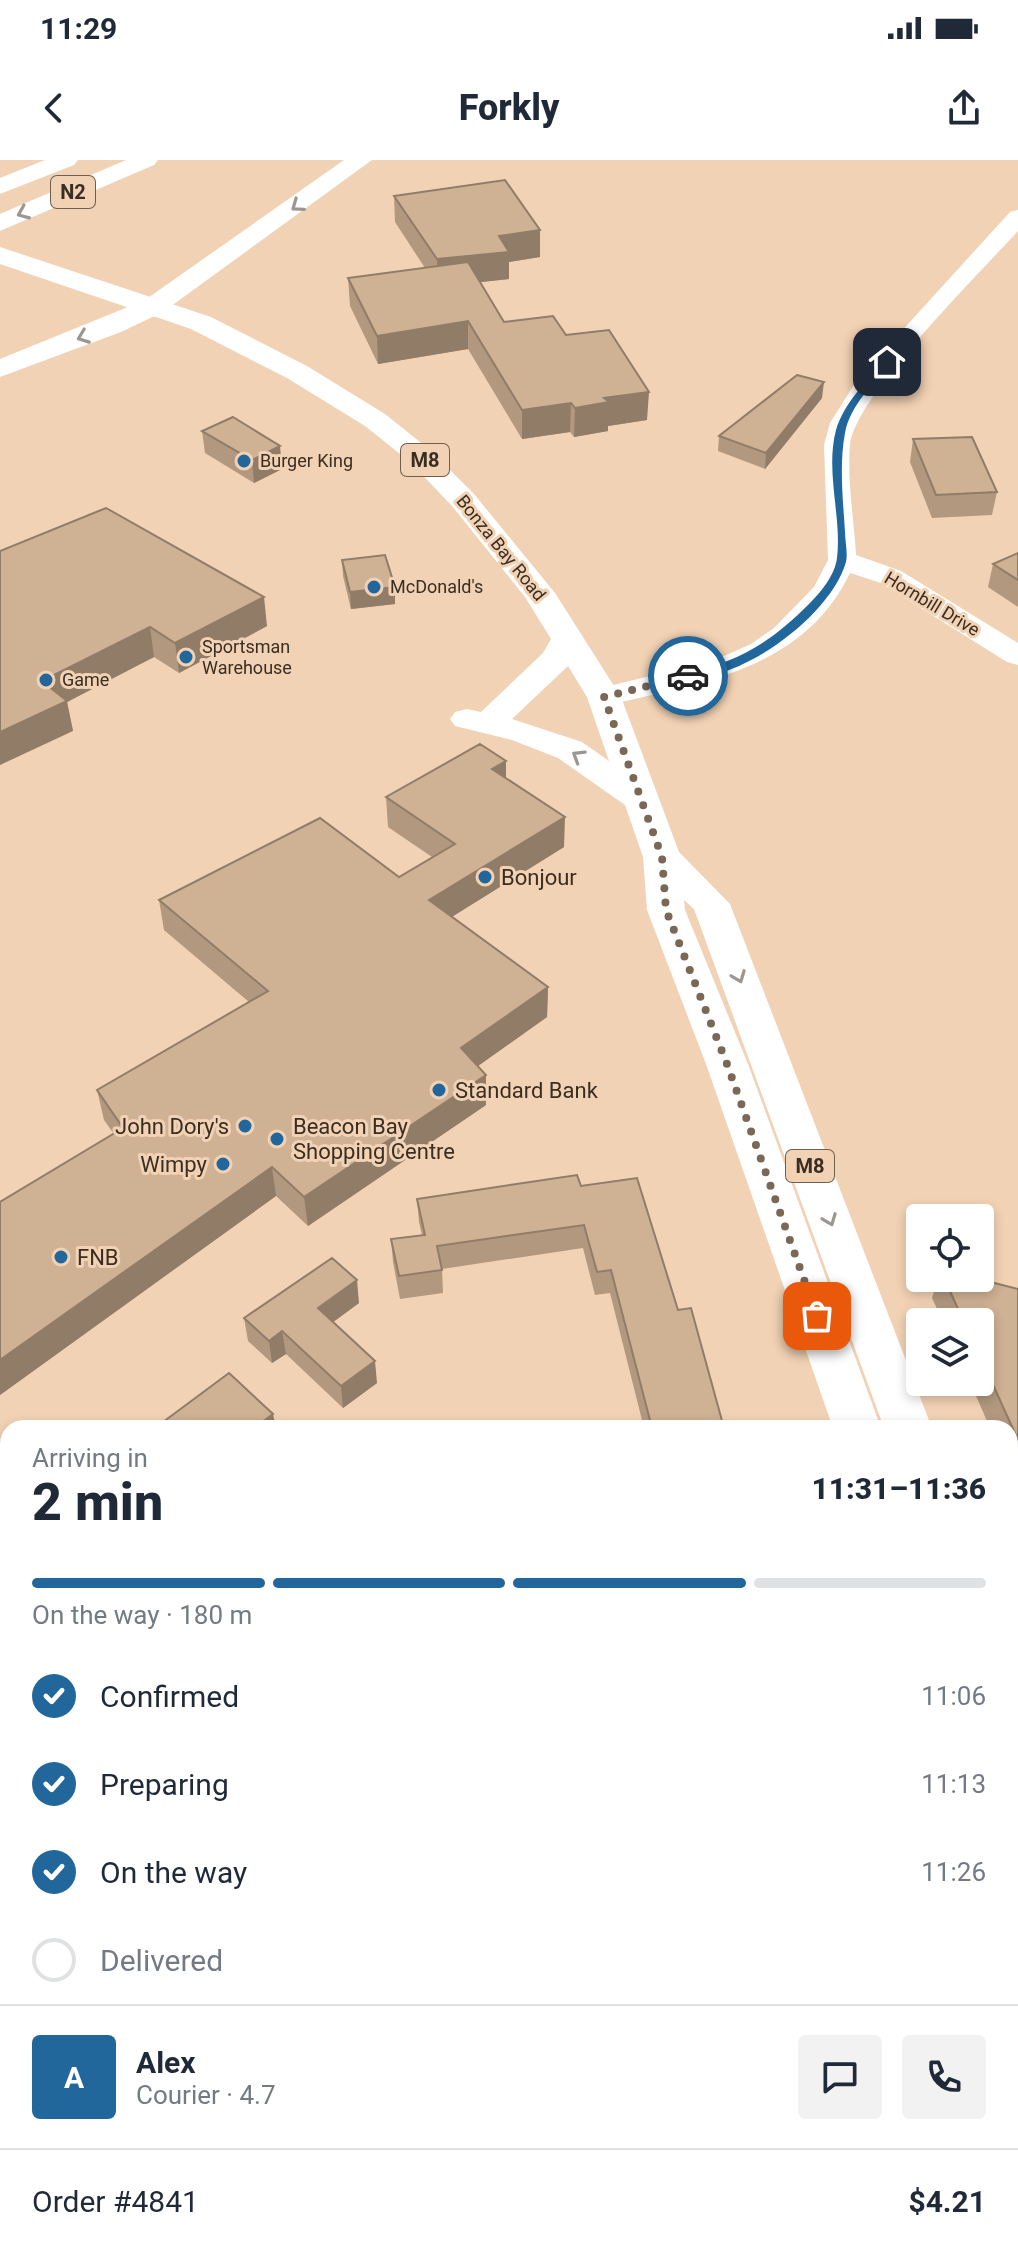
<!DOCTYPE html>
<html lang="en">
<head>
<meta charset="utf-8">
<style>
  body { margin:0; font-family:Roboto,sans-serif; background:#f2f2f3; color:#1f2937; height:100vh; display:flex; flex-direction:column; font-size:30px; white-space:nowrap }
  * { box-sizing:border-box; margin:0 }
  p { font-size:26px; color:#747a83 }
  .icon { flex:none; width:44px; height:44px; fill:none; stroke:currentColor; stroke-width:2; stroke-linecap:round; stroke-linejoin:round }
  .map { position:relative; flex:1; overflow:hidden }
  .sheet { position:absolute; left:0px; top:1260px; width:1018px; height:848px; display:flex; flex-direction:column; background:#fff; border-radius:24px 24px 0 0; box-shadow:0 4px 12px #0003 }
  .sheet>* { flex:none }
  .fabs { position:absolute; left:906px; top:1044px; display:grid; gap:16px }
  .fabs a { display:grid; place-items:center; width:88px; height:88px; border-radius:8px; background:#fff; box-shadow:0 4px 12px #0003; font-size:40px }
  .pin { position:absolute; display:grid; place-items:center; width:68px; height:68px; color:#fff; margin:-34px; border-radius:16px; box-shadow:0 4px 12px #0006 }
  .courier { position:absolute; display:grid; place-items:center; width:80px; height:80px; margin:-40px; border:6px solid #22679c; border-radius:50%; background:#fff; color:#222; box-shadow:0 2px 10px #0007 }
  .headline em { font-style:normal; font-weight:800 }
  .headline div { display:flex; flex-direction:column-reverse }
  .headline { display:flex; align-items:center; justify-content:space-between; height:136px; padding:0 32px }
  h1 { font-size:52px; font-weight:800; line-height:60px }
  .bar { display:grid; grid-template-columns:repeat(4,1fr); gap:12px 8px; align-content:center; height:96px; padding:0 32px }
  .bar i { height:10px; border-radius:6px; background:#e0e1e3 }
  .bar .active { background:#22679c }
  .bar p { grid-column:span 4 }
  .line { display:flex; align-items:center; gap:20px; padding:0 32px; border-top:2px solid #e0e1e3 }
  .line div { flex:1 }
  .round { display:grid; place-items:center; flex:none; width:84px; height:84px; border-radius:8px; background:#f2f2f3 }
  ol { padding:0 32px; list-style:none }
  li { display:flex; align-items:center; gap:24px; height:88px }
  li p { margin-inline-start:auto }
  li .icon { padding:8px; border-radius:50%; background:#22679c; color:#fff; stroke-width:4 }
  li:last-child { color:#747a83 }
  li i { width:44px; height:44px; border:4px solid #e0e1e3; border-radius:50% }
  .status { display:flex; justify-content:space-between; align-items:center; height:56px; padding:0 40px; background:#fff; direction:ltr }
  .status svg { height:22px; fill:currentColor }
  header { display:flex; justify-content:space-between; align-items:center; height:104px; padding:0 32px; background:#fff; font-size:36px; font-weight:800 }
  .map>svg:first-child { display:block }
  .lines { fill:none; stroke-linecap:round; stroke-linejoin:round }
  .minor { fill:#fff; fill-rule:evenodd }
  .major { fill:#fff; fill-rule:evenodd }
  .highway { fill:#fff; fill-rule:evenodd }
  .wall { fill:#b2987f }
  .shaded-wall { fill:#917c68 }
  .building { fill:#cfb194; stroke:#917c68; stroke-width:2 }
  .oneway { stroke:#9c9690 }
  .route { fill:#22679c }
  .done { stroke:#7a6755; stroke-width:8; stroke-dasharray:0 14.4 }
  .poi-dot { fill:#22679c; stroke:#f2d2b4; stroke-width:3 }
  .labels { text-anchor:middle; stroke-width:6; stroke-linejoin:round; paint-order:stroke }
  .far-poi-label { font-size:18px; fill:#3a2e22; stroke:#f2d2b4; text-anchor:start }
  .far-street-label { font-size:18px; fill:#3a2e22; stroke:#f2d2b4 }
  .shield { fill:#f2d2b4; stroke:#715f4e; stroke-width:2 }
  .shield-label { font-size:20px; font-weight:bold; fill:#3a2e22 }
  .poi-label { font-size:22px; fill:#3a2e22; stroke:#f2d2b4; text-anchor:start }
</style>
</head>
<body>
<div class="status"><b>11:29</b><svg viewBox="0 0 49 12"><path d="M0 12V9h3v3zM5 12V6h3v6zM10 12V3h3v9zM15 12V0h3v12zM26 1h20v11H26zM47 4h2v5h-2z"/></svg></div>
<header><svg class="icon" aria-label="back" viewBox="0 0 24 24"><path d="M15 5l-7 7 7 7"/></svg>Forkly<svg class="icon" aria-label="share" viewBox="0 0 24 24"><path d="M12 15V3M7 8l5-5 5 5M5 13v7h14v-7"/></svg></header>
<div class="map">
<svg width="1018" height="2108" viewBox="0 0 1018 2108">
  <rect width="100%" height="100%" fill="#f2d2b4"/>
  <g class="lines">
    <path class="minor" d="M1018,50V71C980,113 855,236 850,285C847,321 854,360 856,395L901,411L1018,483V505L1007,502L881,423L850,413C803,511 699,523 604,546L593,544L588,537L593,530L715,500L751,484L774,468L814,427L828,400L824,285L830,263L857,220L1010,52Z"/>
    <g class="major">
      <path d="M0,87L211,157L307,206L385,254L430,290L474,334L555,433L621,537L679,692L730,744L932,1268H884L694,749L684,740L685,750L748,904L881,1268H833L706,904L647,750L643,697L625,645L558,598L512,580L455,566L450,559L455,552L467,549L481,552L543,493L551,479L525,437L452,346L410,302L365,266L287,218L191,169L0,104ZM568,506L587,537L609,601L582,582L512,559Z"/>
      <polygon points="1010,1499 1018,1502 1018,1567 1010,1564"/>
      <polygon points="1010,1644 1018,1647 1018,1720 1010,1717"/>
    </g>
    <g class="highway">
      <polygon points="45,0 78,0 74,5 0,34 0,18"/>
      <polygon points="126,0 158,0 154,5 0,71 0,54"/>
      <polygon points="344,0 372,0 163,152 121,172 0,217 0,199 145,140"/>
    </g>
  </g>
  <g class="wall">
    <polygon points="394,36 540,70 540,97 509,102 509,119 480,122 504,162 566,175 647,260 608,266 608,271 574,277 570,272 522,279 468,189 378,204 350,146 348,118 425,108 395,62"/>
    <polygon points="822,238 765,309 718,291 719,276"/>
    <polygon points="202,271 282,309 254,323 205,293"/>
    <polygon points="913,279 997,332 992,355 932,358 910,302"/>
    <polygon points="0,391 267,466 179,513 154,497 67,542 73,571"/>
    <polygon points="1018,393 1018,447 988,427 993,404"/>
    <polygon points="342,400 395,427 395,444 351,449 343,416"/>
    <polygon points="506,618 564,687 452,756 548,827 547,857 478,906 486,945 308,1066 276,1036 0,1235 0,1042 114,974 104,960 97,930 249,842 164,770 159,740 399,717 432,697 388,667 386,637"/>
    <polygon points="581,1026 678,1150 724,1268 644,1268 610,1133 595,1135 583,1088 442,1109 443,1133 400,1139 393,1102 391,1079 422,1075 419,1062 417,1039"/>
    <polygon points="938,1118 975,1118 1018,1129 1018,1314 1011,1315 1010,1312 1010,1268 990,1268 970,1222 980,1222 980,1162 943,1162 932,1138"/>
    <polygon points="359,1143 333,1162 377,1223 343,1248 286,1194 272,1203 248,1181 244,1158"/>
  </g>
  <g class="shaded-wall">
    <polygon points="540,70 540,97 509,102 509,119 437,127 437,99 499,76"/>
    <polygon points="468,161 468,189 378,204 377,176"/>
    <polygon points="824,222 822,238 765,309 766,293"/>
    <polygon points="649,232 647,260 608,266 608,271 574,277 575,248 604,238"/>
    <polygon points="571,243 570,272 522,279 522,250"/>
    <polygon points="280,286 282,309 254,323 252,300"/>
    <polygon points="395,427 395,444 351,449 350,432"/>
    <polygon points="264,437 267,466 179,513 175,483"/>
    <polygon points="150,467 154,497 67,542 73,571 0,605 0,572 42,521"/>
    <polygon points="506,601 506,631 492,609"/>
    <polygon points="565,657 564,687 431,770 429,740"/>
    <polygon points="548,827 547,857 461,918 461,888"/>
    <polygon points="486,915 486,945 308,1066 304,1037"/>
    <polygon points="272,1007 276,1036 0,1235 0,1200"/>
    <polygon points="357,1120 359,1143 321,1171 318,1148"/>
    <polygon points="282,1171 286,1194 272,1203 269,1181"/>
    <polygon points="375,1201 377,1223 343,1248 341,1226"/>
    <polygon points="273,1254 276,1268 254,1268"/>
    <polygon points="8,2013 8,2041 0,2049 0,2020"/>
  </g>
  <g class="building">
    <polygon points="505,20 540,70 499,76 509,92 437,99 394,36"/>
    <polygon points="468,102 504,162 553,156 566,175 609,170 649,232 604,238 609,242 575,248 571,243 522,250 468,161 377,176 348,118"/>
    <polygon points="797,215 824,222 766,293 719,276"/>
    <polygon points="233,257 280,286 252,300 202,271"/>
    <polygon points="972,277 997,332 936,335 913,279"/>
    <polygon points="106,348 264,437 175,483 150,467 42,521 67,541 0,572 0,391"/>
    <polygon points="1018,393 1018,420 993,404"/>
    <polygon points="385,395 395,427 350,432 342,400"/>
    <polygon points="480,584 506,601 492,609 565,657 429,740 548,827 461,888 486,915 304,1037 272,1007 0,1200 0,1042 123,968 97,930 268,831 159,740 320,658 399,717 455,684 386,637"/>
    <polygon points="577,1015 581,1026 637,1018 678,1150 691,1148 724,1268 652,1268 611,1110 597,1112 584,1065 437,1086 442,1110 399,1116 391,1079 425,1075 417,1039"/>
    <polygon points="332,1098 357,1120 318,1148 375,1201 341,1226 282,1171 269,1181 244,1158"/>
    <polygon points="944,1118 975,1118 1018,1129 1018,1280 980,1196 980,1162 964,1162"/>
    <polygon points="229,1213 273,1254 254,1268 155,1268"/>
    <polygon points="8,1907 8,2013 0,2020 0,1914"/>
    <polygon points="247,2100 254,2108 239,2108"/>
  </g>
  <defs><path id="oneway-chevron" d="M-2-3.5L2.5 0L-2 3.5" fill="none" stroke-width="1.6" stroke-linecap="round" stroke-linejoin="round" transform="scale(2)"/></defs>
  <g class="oneway">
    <use href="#oneway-chevron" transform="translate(297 46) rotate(144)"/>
    <use href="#oneway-chevron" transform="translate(23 53) rotate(157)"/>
    <use href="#oneway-chevron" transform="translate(83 177) rotate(159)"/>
    <use href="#oneway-chevron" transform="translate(578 596) rotate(-148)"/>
    <use href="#oneway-chevron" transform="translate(739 817) rotate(69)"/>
    <use href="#oneway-chevron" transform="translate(830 1060) rotate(69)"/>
  </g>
  <path class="route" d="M884,200L891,202C874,224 850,245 845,273C839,305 843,339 845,372C845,381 848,393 846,402C830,457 741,521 684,519V514C739,501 769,484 809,444C821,432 835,415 837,398C842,357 825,312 836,270C844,243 866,222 884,200Z"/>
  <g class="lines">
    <polyline class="done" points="688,516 604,537 662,697 666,750 727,904 817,1156"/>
  </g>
  <g class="poi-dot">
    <circle cx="244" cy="301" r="8"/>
    <circle cx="374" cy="427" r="8"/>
    <circle cx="186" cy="497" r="8"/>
    <circle cx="46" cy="520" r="8"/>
    <circle cx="485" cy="717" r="8"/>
    <circle cx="439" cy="930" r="8"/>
    <circle cx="245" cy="966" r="8"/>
    <circle cx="277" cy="979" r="8"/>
    <circle cx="223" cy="1004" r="8"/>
    <circle cx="61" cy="1097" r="8"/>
  </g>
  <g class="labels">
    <g class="far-poi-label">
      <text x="260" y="307">Burger King</text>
      <text x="390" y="433">McDonald's</text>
      <text x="202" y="493">Sportsman<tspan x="202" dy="21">Warehouse</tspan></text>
      <text x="62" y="526">Game</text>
    </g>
    <g class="far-street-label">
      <text transform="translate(501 388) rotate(51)" y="6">Bonza Bay Road</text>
      <text transform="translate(932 444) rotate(31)" y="6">Hornbill Drive</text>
    </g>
    <g class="shield">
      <rect x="51" y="16" width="44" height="32" rx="6"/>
      <rect x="401" y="284" width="48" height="32" rx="6"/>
      <rect x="786" y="990" width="48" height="32" rx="6"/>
    </g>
    <g class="shield-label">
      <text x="73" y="39">N2</text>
      <text x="425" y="307">M8</text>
      <text x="810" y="1013">M8</text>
    </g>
    <g class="poi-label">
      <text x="501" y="725">Bonjour</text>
      <text x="455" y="938">Standard Bank</text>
      <text x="229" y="974" text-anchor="end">John Dory's</text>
      <text x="293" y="974">Beacon Bay<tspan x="293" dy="25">Shopping Centre</tspan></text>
      <text x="207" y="1012" text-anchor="end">Wimpy</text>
      <text x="77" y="1105">FNB</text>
    </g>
  </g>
</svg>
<div class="fabs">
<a><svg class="icon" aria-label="locate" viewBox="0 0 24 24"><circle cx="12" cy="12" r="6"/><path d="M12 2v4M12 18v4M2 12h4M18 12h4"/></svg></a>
<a><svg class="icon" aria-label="layers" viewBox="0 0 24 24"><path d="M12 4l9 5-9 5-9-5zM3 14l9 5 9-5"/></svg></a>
</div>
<div class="pin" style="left:817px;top:1156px;background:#ea580c"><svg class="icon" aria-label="bag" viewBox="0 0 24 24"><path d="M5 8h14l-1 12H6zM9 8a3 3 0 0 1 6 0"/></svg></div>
<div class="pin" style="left:887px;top:202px;background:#1f2937"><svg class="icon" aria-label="home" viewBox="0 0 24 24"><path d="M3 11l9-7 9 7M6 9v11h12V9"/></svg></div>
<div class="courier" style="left:688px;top:516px"><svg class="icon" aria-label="car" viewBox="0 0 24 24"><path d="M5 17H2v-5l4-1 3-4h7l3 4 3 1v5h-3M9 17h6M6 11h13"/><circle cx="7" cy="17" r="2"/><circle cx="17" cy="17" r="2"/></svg></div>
<section class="sheet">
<div class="headline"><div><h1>2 min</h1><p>Arriving in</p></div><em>11:31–11:36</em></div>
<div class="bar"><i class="active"></i><i class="active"></i><i class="active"></i><i></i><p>On the way · 180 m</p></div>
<ol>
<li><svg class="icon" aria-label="check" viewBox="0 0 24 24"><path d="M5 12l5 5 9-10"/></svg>Confirmed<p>11:06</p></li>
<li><svg class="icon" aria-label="check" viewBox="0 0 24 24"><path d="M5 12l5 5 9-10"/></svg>Preparing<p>11:13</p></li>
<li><svg class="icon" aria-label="check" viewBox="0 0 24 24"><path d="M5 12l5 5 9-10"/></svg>On the way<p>11:26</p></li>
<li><i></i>Delivered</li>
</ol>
<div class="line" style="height:144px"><b class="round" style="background:#22679c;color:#fff">A</b><div><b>Alex</b><p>Courier · 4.7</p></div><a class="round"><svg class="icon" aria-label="chat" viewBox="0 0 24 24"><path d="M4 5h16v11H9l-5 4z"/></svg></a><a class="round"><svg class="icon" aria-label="phone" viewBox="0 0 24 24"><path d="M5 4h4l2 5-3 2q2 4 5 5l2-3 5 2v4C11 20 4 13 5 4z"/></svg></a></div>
<div class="line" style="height:104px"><div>Order #4841</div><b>$4.21</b></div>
</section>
</div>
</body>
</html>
